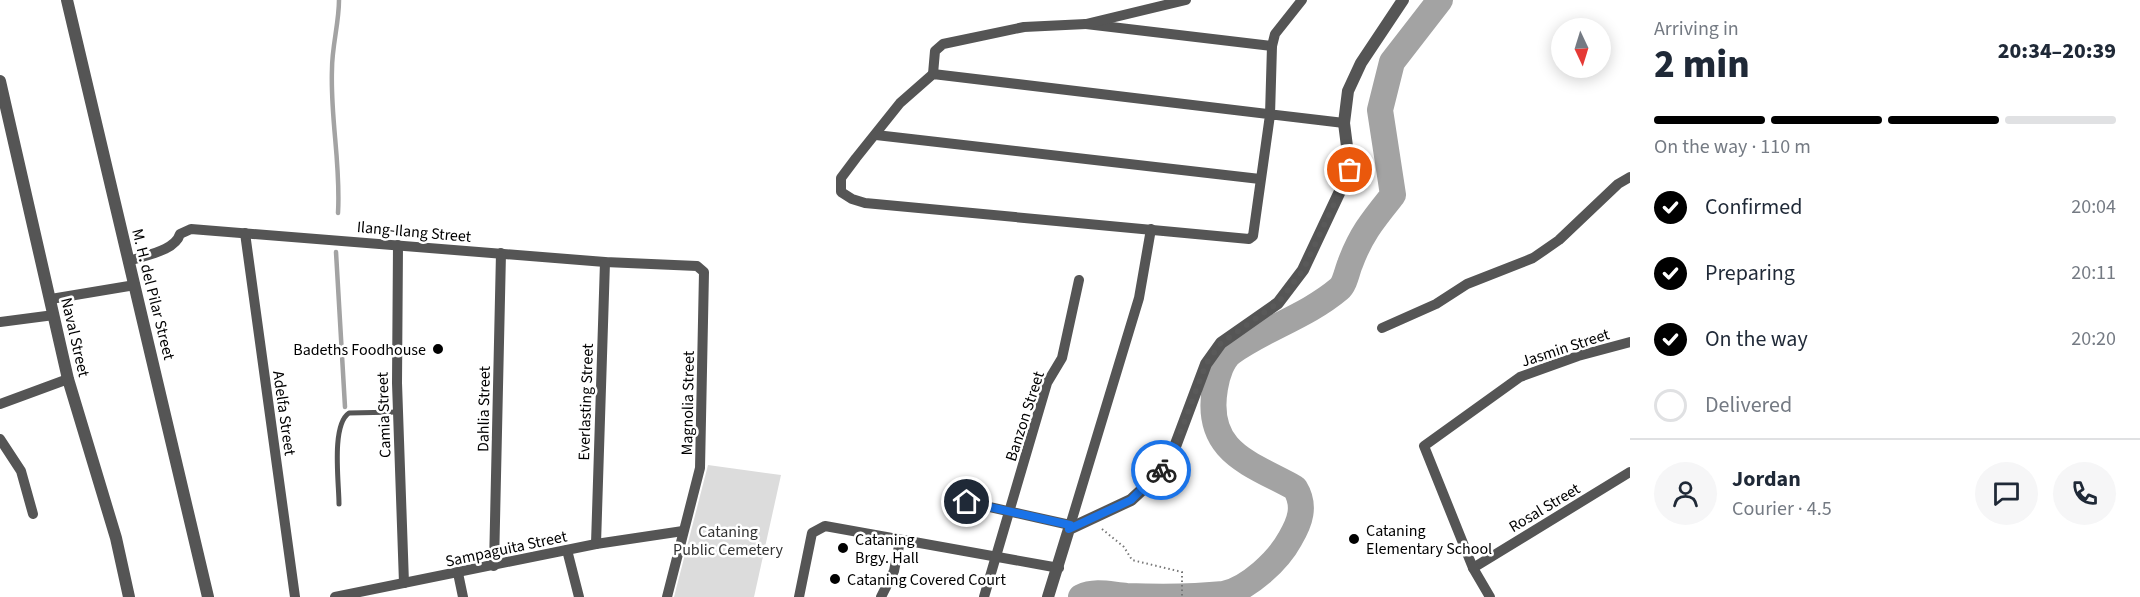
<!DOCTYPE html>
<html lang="en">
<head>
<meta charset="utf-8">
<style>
  body { margin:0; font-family:"Source Sans 3",sans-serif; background:#f6f6f7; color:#1f2937; height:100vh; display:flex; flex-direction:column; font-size:22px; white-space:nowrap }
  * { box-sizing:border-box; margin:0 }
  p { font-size:20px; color:#747a83 }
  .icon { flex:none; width:33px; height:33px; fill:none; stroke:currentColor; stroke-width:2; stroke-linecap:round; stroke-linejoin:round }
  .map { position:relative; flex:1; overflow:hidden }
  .panel { display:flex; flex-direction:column; background:#fff; width:510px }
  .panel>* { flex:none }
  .needle { width:39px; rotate:176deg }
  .tools { position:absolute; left:1551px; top:18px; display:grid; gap:12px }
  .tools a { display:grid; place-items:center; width:60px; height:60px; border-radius:50%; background:#fff; box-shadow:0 3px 15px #0003; font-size:30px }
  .pin { position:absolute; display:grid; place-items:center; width:51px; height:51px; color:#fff; margin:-26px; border:3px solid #fff; border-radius:50%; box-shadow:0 2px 6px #0007 }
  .courier { position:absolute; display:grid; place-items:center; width:60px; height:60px; margin:-30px; border:4px solid #1a73e8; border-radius:50%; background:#fff; color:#222; box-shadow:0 2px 8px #0007 }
  .head em { font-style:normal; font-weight:800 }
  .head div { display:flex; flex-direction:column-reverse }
  .head { display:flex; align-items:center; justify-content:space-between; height:102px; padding:0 24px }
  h1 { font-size:39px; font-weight:800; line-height:45px }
  .bar { display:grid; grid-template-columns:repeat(4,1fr); gap:9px 6px; align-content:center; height:72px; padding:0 24px }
  .bar i { height:8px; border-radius:4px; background:#e0e1e3 }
  .bar .selected { background:#000 }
  .bar p { grid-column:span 4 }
  .line { display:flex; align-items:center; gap:15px; padding:0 24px; border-top:2px solid #e0e1e3 }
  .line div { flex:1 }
  .round { display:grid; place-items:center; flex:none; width:63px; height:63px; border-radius:32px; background:#f6f6f7 }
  ol { padding:0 24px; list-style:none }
  li { display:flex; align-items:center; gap:18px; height:66px }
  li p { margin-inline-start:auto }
  li .icon { padding:6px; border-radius:50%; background:#000; color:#fff; stroke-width:4 }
  li:last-child { color:#747a83 }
  li i { width:33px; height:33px; border:3px solid #e0e1e3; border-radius:50% }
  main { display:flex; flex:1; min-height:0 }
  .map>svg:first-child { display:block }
  .green { fill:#dcdcdc }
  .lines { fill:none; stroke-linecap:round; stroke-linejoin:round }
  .stream { stroke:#a3a3a3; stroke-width:4.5 }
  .river { stroke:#a3a3a3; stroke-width:26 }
  .path { stroke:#777; stroke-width:2; stroke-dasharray:1.5 3; stroke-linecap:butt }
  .service { stroke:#555; stroke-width:5 }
  .minor { stroke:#555; stroke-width:10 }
  .tertiary { stroke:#555; stroke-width:12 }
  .done { stroke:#595959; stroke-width:6; stroke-dasharray:0 10.8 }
  .route { stroke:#1a73e8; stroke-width:8 }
  .poi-dot { fill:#000; stroke:#fff; stroke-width:2 }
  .labels { text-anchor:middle; stroke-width:5; stroke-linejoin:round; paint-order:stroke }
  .street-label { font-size:16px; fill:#000; stroke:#fff }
  .poi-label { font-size:16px; fill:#000; stroke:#fff; text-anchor:start }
  .park-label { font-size:16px; fill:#333; stroke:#fff }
</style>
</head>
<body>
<main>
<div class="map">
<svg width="1630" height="597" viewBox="0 0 1630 597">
  <rect width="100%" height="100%" fill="#fff"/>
  <polygon class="green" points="708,465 781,475 754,597 674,597"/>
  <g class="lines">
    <g class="stream">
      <path d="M338,213C341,164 330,118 332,69C332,46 339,23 339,0"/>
      <polyline points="336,252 345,407"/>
    </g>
    <path class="river" d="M1081,597C1096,590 1111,595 1127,596C1157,597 1194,597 1224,594C1249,588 1278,561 1290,539C1300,522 1306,506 1295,488C1250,463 1204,452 1215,388C1217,376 1222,359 1232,352C1266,328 1307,316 1339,289C1345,284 1347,271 1350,264C1361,234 1373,220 1393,195L1380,110L1392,62L1440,0"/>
    <polyline class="path" points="1102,529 1124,547 1132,560 1182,572 1182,597"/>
    <path class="service" d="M339,504C339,483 331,425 349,413L398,412"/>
    <g class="minor">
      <polyline points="1086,24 1272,46 1270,115 1253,236 1249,239 865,203 852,199 841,192 841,178 856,158 900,103 933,74 1344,123"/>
      <polyline points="1272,46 1275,34 1302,0"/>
      <polyline points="933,74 935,51 943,44 1024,27 1086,24 1186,0"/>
      <polyline points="876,135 1260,179"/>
      <polyline points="245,233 295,597"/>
      <polyline points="398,245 397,383 404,583"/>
      <path d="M129,261C145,255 175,251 180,234L191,229L605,262L697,266L704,272L700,468L667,597"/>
      <polyline points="51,299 135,285"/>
      <polyline points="0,322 54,315"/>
      <polyline points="1382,328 1436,304 1467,284 1533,258 1559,240 1618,184 1630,177"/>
      <polyline points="0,404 68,379"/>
      <polyline points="0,439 21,471 33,514"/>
      <polyline points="967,502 1070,525"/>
      <polyline points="1069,529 1139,298 1151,229"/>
      <polyline points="596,544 605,262"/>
      <polyline points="567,550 579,597"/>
      <polyline points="494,566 501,253"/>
      <polyline points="1473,568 1630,472"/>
      <polyline points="458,573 463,597"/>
      <polyline points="335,597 596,544 683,531"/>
      <polyline points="799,597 812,533 825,526 1059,568"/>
      <polyline points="881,597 894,571 900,541"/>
      <polyline points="984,597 1047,383 1062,358 1079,280"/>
      <polyline points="1490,597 1473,568 1424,446 1520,377 1578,356 1630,342"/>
    </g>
    <g class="tertiary">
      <polyline points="67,0 208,597"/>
      <polyline points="0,81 68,379 116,538 129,597"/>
      <polyline points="1048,597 1069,529 1131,500 1156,477 1173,452 1206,364 1221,343 1278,303 1303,270 1350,170 1344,123 1348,91 1361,63 1403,0"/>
    </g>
  </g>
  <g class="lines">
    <polyline class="done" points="1161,470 1173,452 1206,364 1221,343 1278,303 1303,270 1350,170"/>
    <polyline class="route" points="967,502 1070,525 1069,529 1131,500 1161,470"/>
  </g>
  <g class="poi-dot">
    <circle cx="438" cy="349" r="6"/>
    <circle cx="1354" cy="539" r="6"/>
    <circle cx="843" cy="548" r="6"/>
    <circle cx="835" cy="579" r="6"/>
  </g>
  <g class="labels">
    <g class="street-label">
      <text transform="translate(414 231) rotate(5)" y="6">Ilang-Ilang Street</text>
      <text transform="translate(154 294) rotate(76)" y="6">M. H. del Pilar Street</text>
      <text transform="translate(76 337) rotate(77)" y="6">Naval Street</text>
      <text transform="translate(1565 347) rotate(-18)" y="6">Jasmin Street</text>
      <text transform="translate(585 402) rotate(-88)" y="6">Everlasting Street</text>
      <text transform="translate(687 403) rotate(-89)" y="6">Magnolia Street</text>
      <text transform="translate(483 409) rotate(-89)" y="6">Dahlia Street</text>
      <text transform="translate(285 413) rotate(82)" y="6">Adelfa Street</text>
      <text transform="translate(383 415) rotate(-92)" y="6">Camia Street</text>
      <text transform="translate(1024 416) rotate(-72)" y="6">Banzon Street</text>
      <text transform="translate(1544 507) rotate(-31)" y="6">Rosal Street</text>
      <text transform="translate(506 548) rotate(-12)" y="6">Sampaguita Street</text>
    </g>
    <g class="poi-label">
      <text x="426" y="355" text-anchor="end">Badeths Foodhouse</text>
      <text x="1366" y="536">Cataning<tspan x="1366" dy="18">Elementary School</tspan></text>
      <text x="855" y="545">Cataning<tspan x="855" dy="18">Brgy. Hall</tspan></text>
      <text x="847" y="585">Cataning Covered Court</text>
    </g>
    <g class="park-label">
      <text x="728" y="537">Cataning<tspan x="728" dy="18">Public Cemetery</tspan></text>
    </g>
  </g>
</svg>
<div class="tools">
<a><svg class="needle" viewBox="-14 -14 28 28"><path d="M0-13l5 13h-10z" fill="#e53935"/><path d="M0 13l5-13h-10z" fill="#747a83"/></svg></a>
</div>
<div class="pin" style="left:1350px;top:170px;background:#ea580c"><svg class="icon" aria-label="bag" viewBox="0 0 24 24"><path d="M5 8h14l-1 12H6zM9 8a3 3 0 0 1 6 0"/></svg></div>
<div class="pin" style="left:967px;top:502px;background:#1f2937"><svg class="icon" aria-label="home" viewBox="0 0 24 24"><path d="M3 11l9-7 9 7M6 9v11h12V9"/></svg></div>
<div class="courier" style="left:1161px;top:470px"><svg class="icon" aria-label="bike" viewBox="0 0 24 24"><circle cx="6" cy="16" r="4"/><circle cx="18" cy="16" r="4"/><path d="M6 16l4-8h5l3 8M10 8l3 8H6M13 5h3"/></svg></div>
</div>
<section class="panel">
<div class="head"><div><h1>2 min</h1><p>Arriving in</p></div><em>20:34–20:39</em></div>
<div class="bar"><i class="selected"></i><i class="selected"></i><i class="selected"></i><i></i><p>On the way · 110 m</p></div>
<ol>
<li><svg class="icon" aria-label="check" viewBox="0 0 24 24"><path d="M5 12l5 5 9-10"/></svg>Confirmed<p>20:04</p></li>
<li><svg class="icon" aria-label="check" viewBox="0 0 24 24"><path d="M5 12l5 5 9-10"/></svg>Preparing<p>20:11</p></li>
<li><svg class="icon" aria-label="check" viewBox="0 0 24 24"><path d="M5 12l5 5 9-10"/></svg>On the way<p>20:20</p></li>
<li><i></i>Delivered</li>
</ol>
<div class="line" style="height:108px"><a class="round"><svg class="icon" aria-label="person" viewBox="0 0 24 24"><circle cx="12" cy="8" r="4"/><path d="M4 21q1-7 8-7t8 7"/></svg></a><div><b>Jordan</b><p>Courier · 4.5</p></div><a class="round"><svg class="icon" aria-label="chat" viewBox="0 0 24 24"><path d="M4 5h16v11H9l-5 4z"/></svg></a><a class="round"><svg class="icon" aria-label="phone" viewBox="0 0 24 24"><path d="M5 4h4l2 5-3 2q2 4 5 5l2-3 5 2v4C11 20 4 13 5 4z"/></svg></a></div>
</section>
</main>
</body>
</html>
